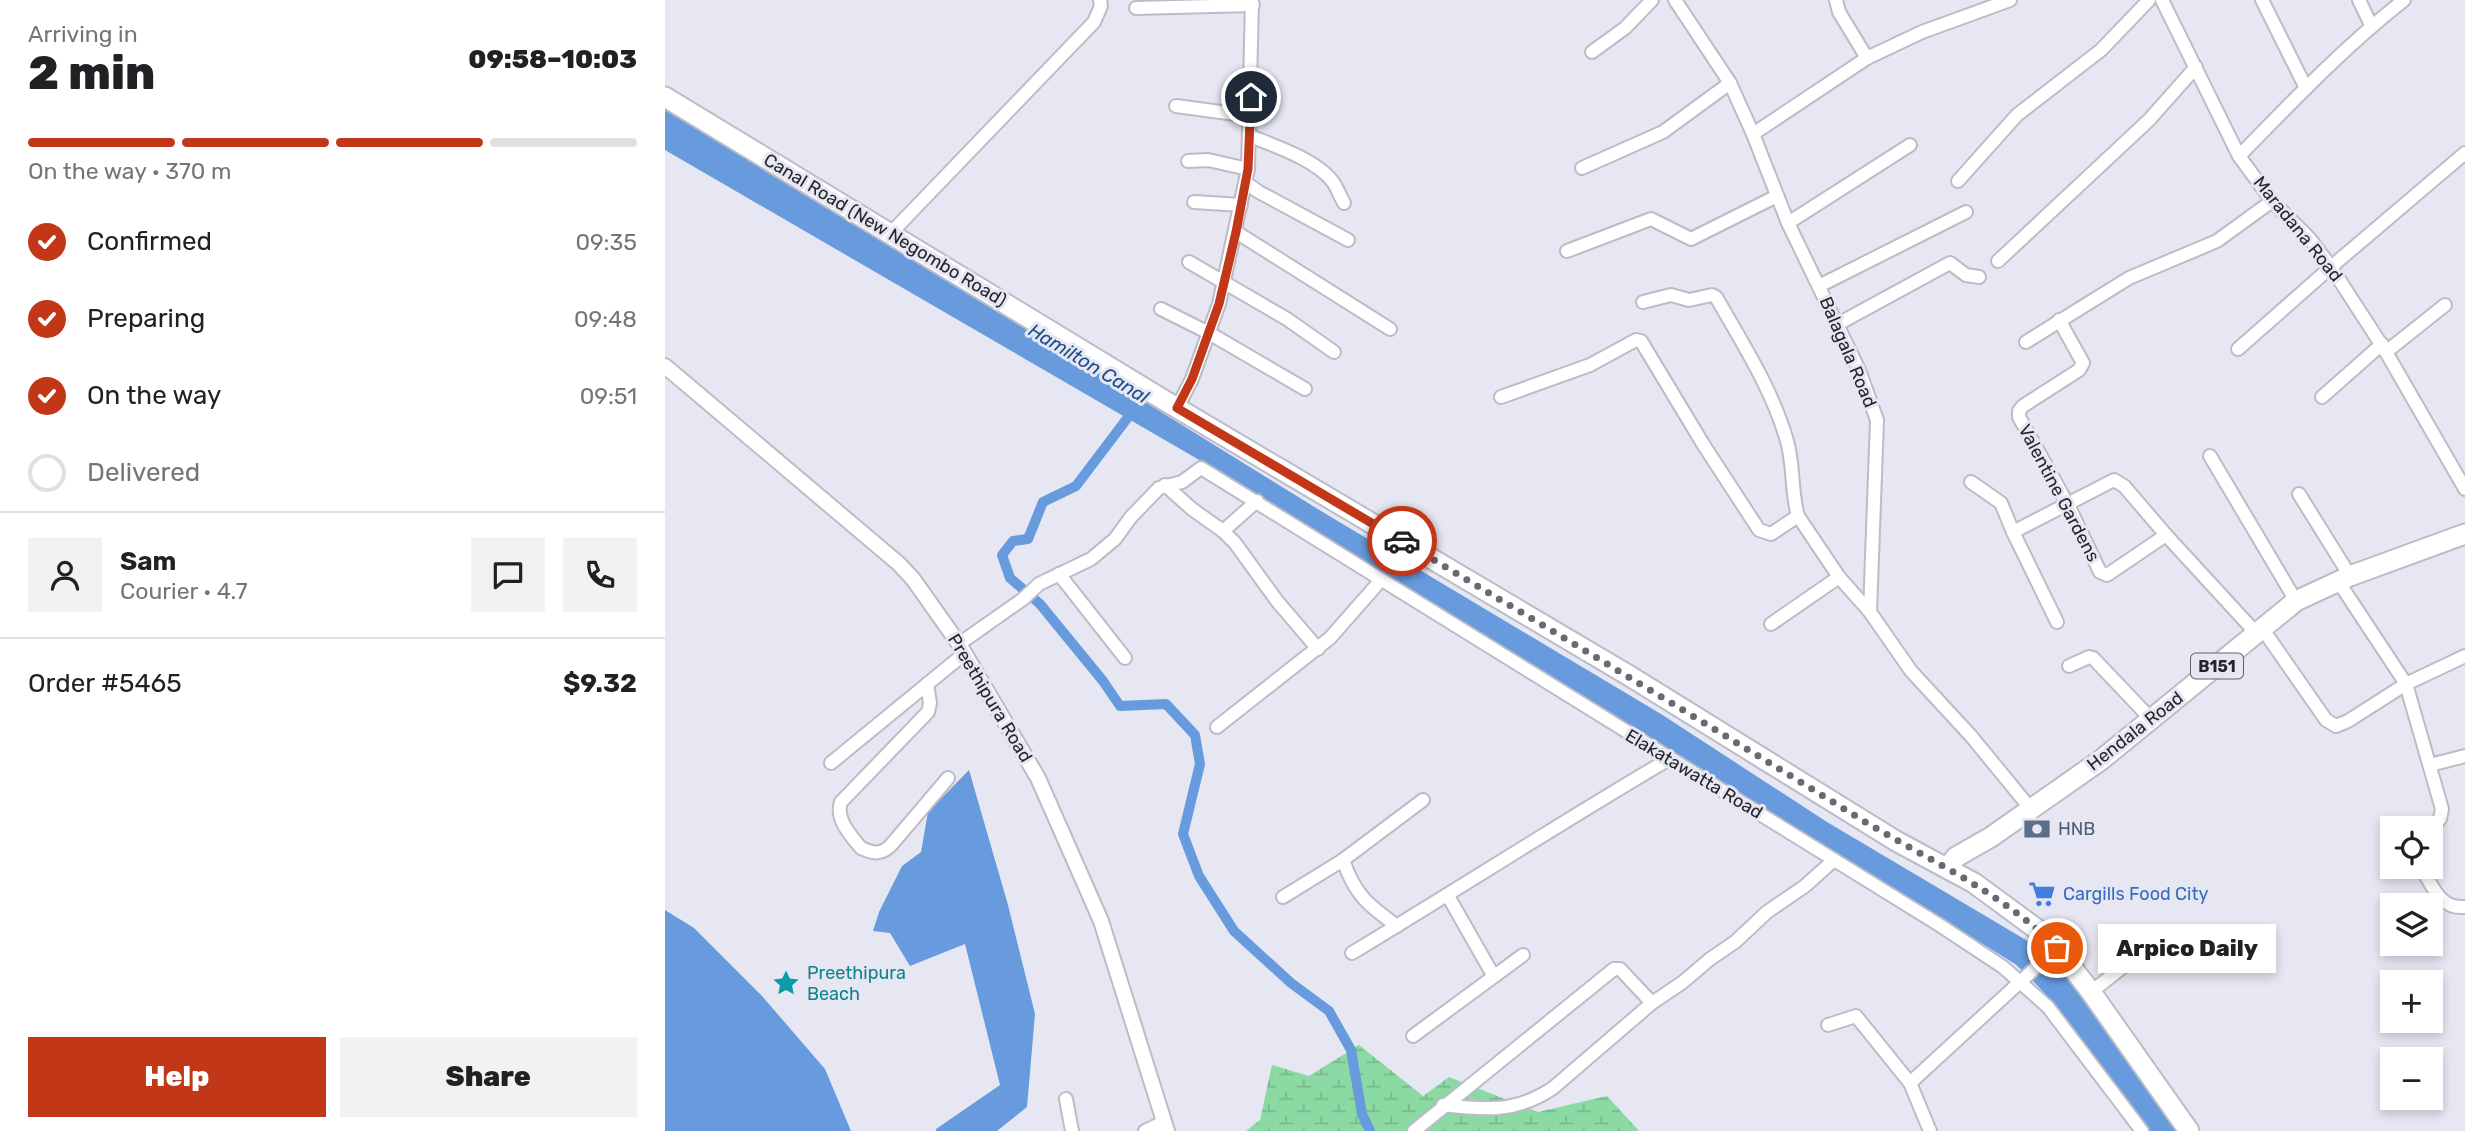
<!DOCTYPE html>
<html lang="en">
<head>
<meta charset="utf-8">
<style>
  body { margin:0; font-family:Rubik,sans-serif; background:#f2f2f2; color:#202124; height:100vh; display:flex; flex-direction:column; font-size:26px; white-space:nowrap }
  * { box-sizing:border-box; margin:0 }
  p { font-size:23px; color:#757577 }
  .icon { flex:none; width:38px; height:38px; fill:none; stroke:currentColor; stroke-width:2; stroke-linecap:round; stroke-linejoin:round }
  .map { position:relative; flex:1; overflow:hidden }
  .drawer { display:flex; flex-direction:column; background:#fff; width:665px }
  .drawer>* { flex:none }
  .tools { position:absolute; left:1715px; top:816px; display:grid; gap:14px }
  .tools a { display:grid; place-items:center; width:63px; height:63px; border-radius:0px; background:#fff; box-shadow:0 4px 10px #0003; font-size:35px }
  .pin { position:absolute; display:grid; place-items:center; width:60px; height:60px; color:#fff; margin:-30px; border:4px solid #fff; border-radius:50%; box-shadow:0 2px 7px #0007 }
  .courier { position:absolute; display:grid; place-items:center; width:70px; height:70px; margin:-35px; border:5px solid #c23718; border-radius:50%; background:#fff; color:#222; box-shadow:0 2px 9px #0007 }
  .bubble { position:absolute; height:49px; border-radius:0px; background:#fff; box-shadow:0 4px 10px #0003; font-size:23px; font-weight:800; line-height:49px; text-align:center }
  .headline em { font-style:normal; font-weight:800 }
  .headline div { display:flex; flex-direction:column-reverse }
  .headline { display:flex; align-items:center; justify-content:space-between; height:119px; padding:0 28px }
  h1 { font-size:46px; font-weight:800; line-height:52px }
  .bar { display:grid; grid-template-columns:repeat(4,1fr); gap:10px 7px; align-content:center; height:84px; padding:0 28px }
  .bar i { height:9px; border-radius:5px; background:#e0e0e0 }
  .bar .on { background:#c23718 }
  .bar p { grid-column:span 4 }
  .line { display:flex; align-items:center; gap:18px; padding:0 28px; border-top:2px solid #e0e0e0 }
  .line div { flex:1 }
  .round { display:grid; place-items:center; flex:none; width:74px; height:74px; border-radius:0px; background:#f2f2f2 }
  ol { padding:0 28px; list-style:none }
  li { display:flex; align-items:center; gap:21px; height:77px }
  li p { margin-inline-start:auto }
  li .icon { padding:7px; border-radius:50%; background:#c23718; color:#fff; stroke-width:4 }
  li:last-child { color:#757577 }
  li i { width:38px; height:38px; border:4px solid #e0e0e0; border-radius:50% }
  .action { display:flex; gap:14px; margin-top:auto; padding:14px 28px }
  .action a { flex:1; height:80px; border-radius:0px; background:#c23718; color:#fff; font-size:28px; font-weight:800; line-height:80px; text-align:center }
  .action a+a { background:#f2f2f2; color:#202124 }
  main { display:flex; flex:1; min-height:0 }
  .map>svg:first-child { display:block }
  .wetland { fill:url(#wetland-marsh) }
  .water { fill:#679bde }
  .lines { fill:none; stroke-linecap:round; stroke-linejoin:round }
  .canal { stroke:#679bde; stroke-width:10 }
  .minor-casing { stroke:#bcbcc7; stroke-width:16 }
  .tertiary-casing { stroke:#bcbcc7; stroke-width:18 }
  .primary-casing { stroke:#bcbcc7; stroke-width:23 }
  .minor { stroke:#fff; stroke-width:12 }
  .tertiary { stroke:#fff; stroke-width:14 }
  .primary { stroke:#fff; stroke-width:19 }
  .done { stroke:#696a70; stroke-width:7; stroke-dasharray:0 12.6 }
  .route { stroke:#c23718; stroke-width:9 }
  .labels { text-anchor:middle; stroke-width:6; stroke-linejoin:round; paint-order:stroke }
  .shield { fill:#e6e7f2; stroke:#606066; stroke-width:2 }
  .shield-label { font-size:16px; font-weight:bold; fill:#26262a }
  .street-label { font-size:18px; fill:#26262a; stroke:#e6e7f2 }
  .service-label { font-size:18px; fill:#4e5e75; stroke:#e6e7f2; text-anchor:start }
  .shop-label { font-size:18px; fill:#366cbe; stroke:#e6e7f2; text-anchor:start }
  .culture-label { font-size:18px; fill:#0d838f; stroke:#e6e7f2; text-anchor:start }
  .water-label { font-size:19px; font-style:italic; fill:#194d8b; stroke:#e6e7f2 }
</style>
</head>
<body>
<main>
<section class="drawer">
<div class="headline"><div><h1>2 min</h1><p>Arriving in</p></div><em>09:58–10:03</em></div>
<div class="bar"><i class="on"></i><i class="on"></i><i class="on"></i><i></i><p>On the way · 370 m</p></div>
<ol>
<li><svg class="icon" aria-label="check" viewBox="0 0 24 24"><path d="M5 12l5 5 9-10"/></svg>Confirmed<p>09:35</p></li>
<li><svg class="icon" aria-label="check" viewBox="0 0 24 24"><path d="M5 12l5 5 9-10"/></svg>Preparing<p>09:48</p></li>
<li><svg class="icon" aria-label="check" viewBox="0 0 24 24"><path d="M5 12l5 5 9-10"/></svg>On the way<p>09:51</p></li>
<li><i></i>Delivered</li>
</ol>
<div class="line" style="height:126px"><a class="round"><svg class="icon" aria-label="person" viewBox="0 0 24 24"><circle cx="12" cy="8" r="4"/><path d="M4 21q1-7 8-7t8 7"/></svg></a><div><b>Sam</b><p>Courier · 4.7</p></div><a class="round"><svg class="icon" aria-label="chat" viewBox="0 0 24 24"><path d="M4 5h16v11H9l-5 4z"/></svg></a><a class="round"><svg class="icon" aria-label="phone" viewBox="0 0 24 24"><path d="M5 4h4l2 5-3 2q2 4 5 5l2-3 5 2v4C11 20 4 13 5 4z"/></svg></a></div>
<div class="line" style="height:91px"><div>Order #5465</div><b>$9.32</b></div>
<div class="action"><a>Help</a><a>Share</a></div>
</section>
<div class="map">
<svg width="1800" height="1131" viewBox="0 0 1800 1131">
  <defs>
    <pattern id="wetland-marsh" width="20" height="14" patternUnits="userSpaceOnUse" patternTransform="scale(1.75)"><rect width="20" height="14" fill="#8bd9a3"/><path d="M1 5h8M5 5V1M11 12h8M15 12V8" fill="none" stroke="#78ba8c"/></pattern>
  </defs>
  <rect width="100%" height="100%" fill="#e6e7f2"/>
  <polygon class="wetland" points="694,1045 758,1096 784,1077 873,1112 942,1096 974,1131 581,1131 595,1120 607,1065 644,1076"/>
  <g class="water">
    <path d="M0,110L233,249L656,511L996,714L1162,822L1361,940L1410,983L1518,1131H1480C1442,1077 1400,1007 1350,964L536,461L0,150Z"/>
    <polygon points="304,770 343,905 370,1014 362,1107 332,1131 271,1131 271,1129 335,1085 300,944 245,966 225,933 208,931 214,912 237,866 256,852 263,812"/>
    <polygon points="0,910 29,928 97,996 160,1069 186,1131 0,1131"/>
  </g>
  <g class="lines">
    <polyline class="canal" points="470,408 411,486 378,502 363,539 348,541 337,555 345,578 375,604 438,681 455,706 501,704 530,735 535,764 518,834 534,876 569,931 626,983 664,1011 686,1050 697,1114 705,1131"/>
    <g class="minor-casing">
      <g id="minor">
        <polyline points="1010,0 1065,83 1088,134 1123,223 1194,370 1212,420 1205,612 1246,671 1306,736 1365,808"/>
        <polyline points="1171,0 1174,12 1202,58"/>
        <polyline points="1497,0 1574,156 1607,201 1645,239 1666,267 1721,352 1800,489"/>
        <polyline points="1597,0 1641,88"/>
        <polyline points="1694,0 1706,25"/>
        <polyline points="471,8 588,5"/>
        <polyline points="927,52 960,28 987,0"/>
        <polyline points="511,106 585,116"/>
        <polyline points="1088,134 1202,58 1257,32 1345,0"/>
        <path d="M585,136C610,146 652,160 668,182C672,188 675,196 679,203"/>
        <path d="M1574,156C1627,102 1679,47 1739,0"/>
        <polyline points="523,161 543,160 583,169"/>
        <polyline points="917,168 998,132 1065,83"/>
        <polyline points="1293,181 1352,115 1436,50 1484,0"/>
        <polyline points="581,183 594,192 683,240"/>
        <polyline points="529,202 576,205"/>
        <polyline points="1123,223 1245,145"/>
        <polyline points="571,232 725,329"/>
        <polyline points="225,234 429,22 436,6 435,0"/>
        <polyline points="902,251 986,219 1026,239 1112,196"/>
        <polyline points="1333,261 1484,120 1531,67"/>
        <polyline points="524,262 622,319 669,352"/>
        <polyline points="1154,286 1301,212"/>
        <path d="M978,302L1006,295L1024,300L1047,295L1051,297C1078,344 1107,389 1122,441C1129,465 1126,492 1133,516L1174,577L1205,612"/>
        <polyline points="496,309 544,333 640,389"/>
        <polyline points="1394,320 1418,363 1414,370 1358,406 1354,411 1354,417 1403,505 1435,572 1442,575 1501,535 1591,633"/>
        <polyline points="1171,325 1285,263 1301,275 1314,277"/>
        <polyline points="1361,342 1464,278 1552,241 1607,201"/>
        <polyline points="1573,349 1666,267 1800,153"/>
        <polyline points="1721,352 1780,305"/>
        <polyline points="836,397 925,365 971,340 976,341 1038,444 1094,530 1106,534 1133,516"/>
        <polyline points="1657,397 1717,344"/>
        <polyline points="512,408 527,379 554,304 583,169 587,0"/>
        <polyline points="1545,456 1631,601"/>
        <polyline points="1306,482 1336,503 1348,532"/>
        <polyline points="500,485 527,509 558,531 570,543 612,601 653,649"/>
        <polyline points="1634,494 1685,576"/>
        <polyline points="558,531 592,501"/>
        <polyline points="394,574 460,658"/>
        <polyline points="1673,581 1741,684 1777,809 1775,819 1766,828"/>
        <polyline points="1392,622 1348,532 1449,480 1459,486 1501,535"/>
        <polyline points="1106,624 1174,577"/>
        <polyline points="1597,628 1661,720 1671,726 1683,721 1741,684 1800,656"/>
        <polyline points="294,644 358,599 374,584 426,559 450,539 466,517 494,488 517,482 536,468 1276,926 1338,967 1383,1007 1477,1131"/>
        <polyline points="1404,666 1424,657 1428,658 1487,720"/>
        <path d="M262,684L265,703L263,712L176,802C170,819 186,836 196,848C209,854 217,855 227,844L283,778"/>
        <polyline points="552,727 665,638 716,580"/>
        <polyline points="166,763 299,654"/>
        <polyline points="1765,765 1800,756"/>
        <path d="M1755,866C1768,886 1774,909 1800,907"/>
        <polyline points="783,896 828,975"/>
        <polyline points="618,897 678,860"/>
        <path d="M732,926C703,905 690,895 678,860L758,800"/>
        <path d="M687,953C793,889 897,822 1004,759"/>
        <polyline points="1426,992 1486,945 1527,945"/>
        <polyline points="1163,1025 1191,1016 1245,1083"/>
        <polyline points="748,1036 858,955"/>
        <polyline points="401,1099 407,1131"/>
        <path d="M778,1105C820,1110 851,1113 888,1088L987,1003L1018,982L1045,959L1070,942L1102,912L1140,886L1169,860"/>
        <polyline points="480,1131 499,1122"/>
        <polyline points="749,1131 949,969 955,969 987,1003"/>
        <polyline points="1265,1131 1245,1083 1392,948"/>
      </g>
    </g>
    <g class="tertiary-casing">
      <polyline id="tertiary" points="0,366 234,564 248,579 294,644 373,778 436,921 502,1131"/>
    </g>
    <g class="primary-casing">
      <g id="primary">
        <polyline points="0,97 512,408 963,675 1231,841 1309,883 1377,933 1392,948 1426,992 1524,1131"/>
        <polyline points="1282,868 1291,857 1326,837 1436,760 1631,601 1685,576 1800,534"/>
      </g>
    </g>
    <use href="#minor" class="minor"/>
    <use href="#tertiary" class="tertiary"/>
    <use href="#primary" class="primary"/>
  </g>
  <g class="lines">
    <path class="done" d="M737,541C888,631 1039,722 1189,815C1258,858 1335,890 1392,948"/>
    <polyline class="route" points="586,97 583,169 571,232 554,304 527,379 512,408 737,541"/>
  </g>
  <defs>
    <g id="bank-bare" transform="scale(2.1)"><path d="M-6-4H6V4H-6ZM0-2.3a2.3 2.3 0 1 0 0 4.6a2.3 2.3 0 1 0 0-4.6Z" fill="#5c6f8a" stroke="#e6e7f2" stroke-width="2.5" paint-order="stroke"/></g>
    <g id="supermarket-bare" transform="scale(2.1)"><path d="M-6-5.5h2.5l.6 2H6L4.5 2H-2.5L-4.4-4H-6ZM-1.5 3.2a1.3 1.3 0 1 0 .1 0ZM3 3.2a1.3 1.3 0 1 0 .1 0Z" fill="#3f7fe0" stroke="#e6e7f2" stroke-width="2.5" paint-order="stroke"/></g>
    <g id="sight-bare" transform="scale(2.1)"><path d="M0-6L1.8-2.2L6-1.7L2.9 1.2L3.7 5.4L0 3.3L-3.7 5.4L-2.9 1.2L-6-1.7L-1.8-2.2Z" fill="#0f9aa8" stroke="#e6e7f2" stroke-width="2.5" paint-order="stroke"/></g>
  </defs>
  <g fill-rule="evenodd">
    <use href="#bank-bare" x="1372" y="829"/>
    <use href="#supermarket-bare" x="1377" y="894"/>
    <use href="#sight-bare" x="121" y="983"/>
  </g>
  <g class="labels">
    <rect class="shield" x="1526" y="653.5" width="52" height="25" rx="5"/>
    <g class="shield-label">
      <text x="1552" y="672">B151</text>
    </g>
    <g class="street-label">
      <text transform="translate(1633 229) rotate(51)" y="6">Maradana Road</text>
      <text transform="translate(220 230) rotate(31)" y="6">Canal Road (New Negombo Road)</text>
      <text transform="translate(1183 352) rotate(67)" y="6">Balagala Road</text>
      <text transform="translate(1394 493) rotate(62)" y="6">Valentine Gardens</text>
      <text transform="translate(325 698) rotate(59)" y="6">Preethipura Road</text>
      <text transform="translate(1470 731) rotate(-38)" y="6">Hendala Road</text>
      <text transform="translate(1029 774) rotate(31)" y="6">Elakatawatta Road</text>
    </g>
    <g class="service-label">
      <text x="1393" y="835">HNB</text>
    </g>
    <g class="shop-label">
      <text x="1398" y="900">Cargills Food City</text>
    </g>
    <g class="culture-label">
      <text x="142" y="979">Preethipura<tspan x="142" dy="21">Beach</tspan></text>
    </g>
    <g class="water-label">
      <text transform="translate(424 363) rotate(31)" y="7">Hamilton Canal</text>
    </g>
  </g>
</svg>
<div class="tools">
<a><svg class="icon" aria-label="locate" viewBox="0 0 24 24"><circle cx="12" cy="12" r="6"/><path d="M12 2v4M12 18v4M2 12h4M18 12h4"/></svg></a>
<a><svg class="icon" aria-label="layers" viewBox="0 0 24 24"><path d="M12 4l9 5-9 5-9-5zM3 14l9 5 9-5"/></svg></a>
<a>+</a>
<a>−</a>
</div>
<div class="pin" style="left:1392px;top:948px;background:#ea580c"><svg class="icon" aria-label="bag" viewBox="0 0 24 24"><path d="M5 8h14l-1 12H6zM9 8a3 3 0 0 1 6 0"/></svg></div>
<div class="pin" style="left:586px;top:97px;background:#1f2937"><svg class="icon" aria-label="home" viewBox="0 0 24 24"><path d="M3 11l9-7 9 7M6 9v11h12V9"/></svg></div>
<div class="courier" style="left:737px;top:541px"><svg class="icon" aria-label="car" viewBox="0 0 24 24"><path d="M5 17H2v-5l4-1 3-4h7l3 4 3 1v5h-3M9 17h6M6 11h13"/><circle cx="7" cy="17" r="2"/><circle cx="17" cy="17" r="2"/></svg></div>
<div class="bubble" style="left:1433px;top:924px;width:178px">Arpico Daily</div>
</div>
</main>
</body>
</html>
